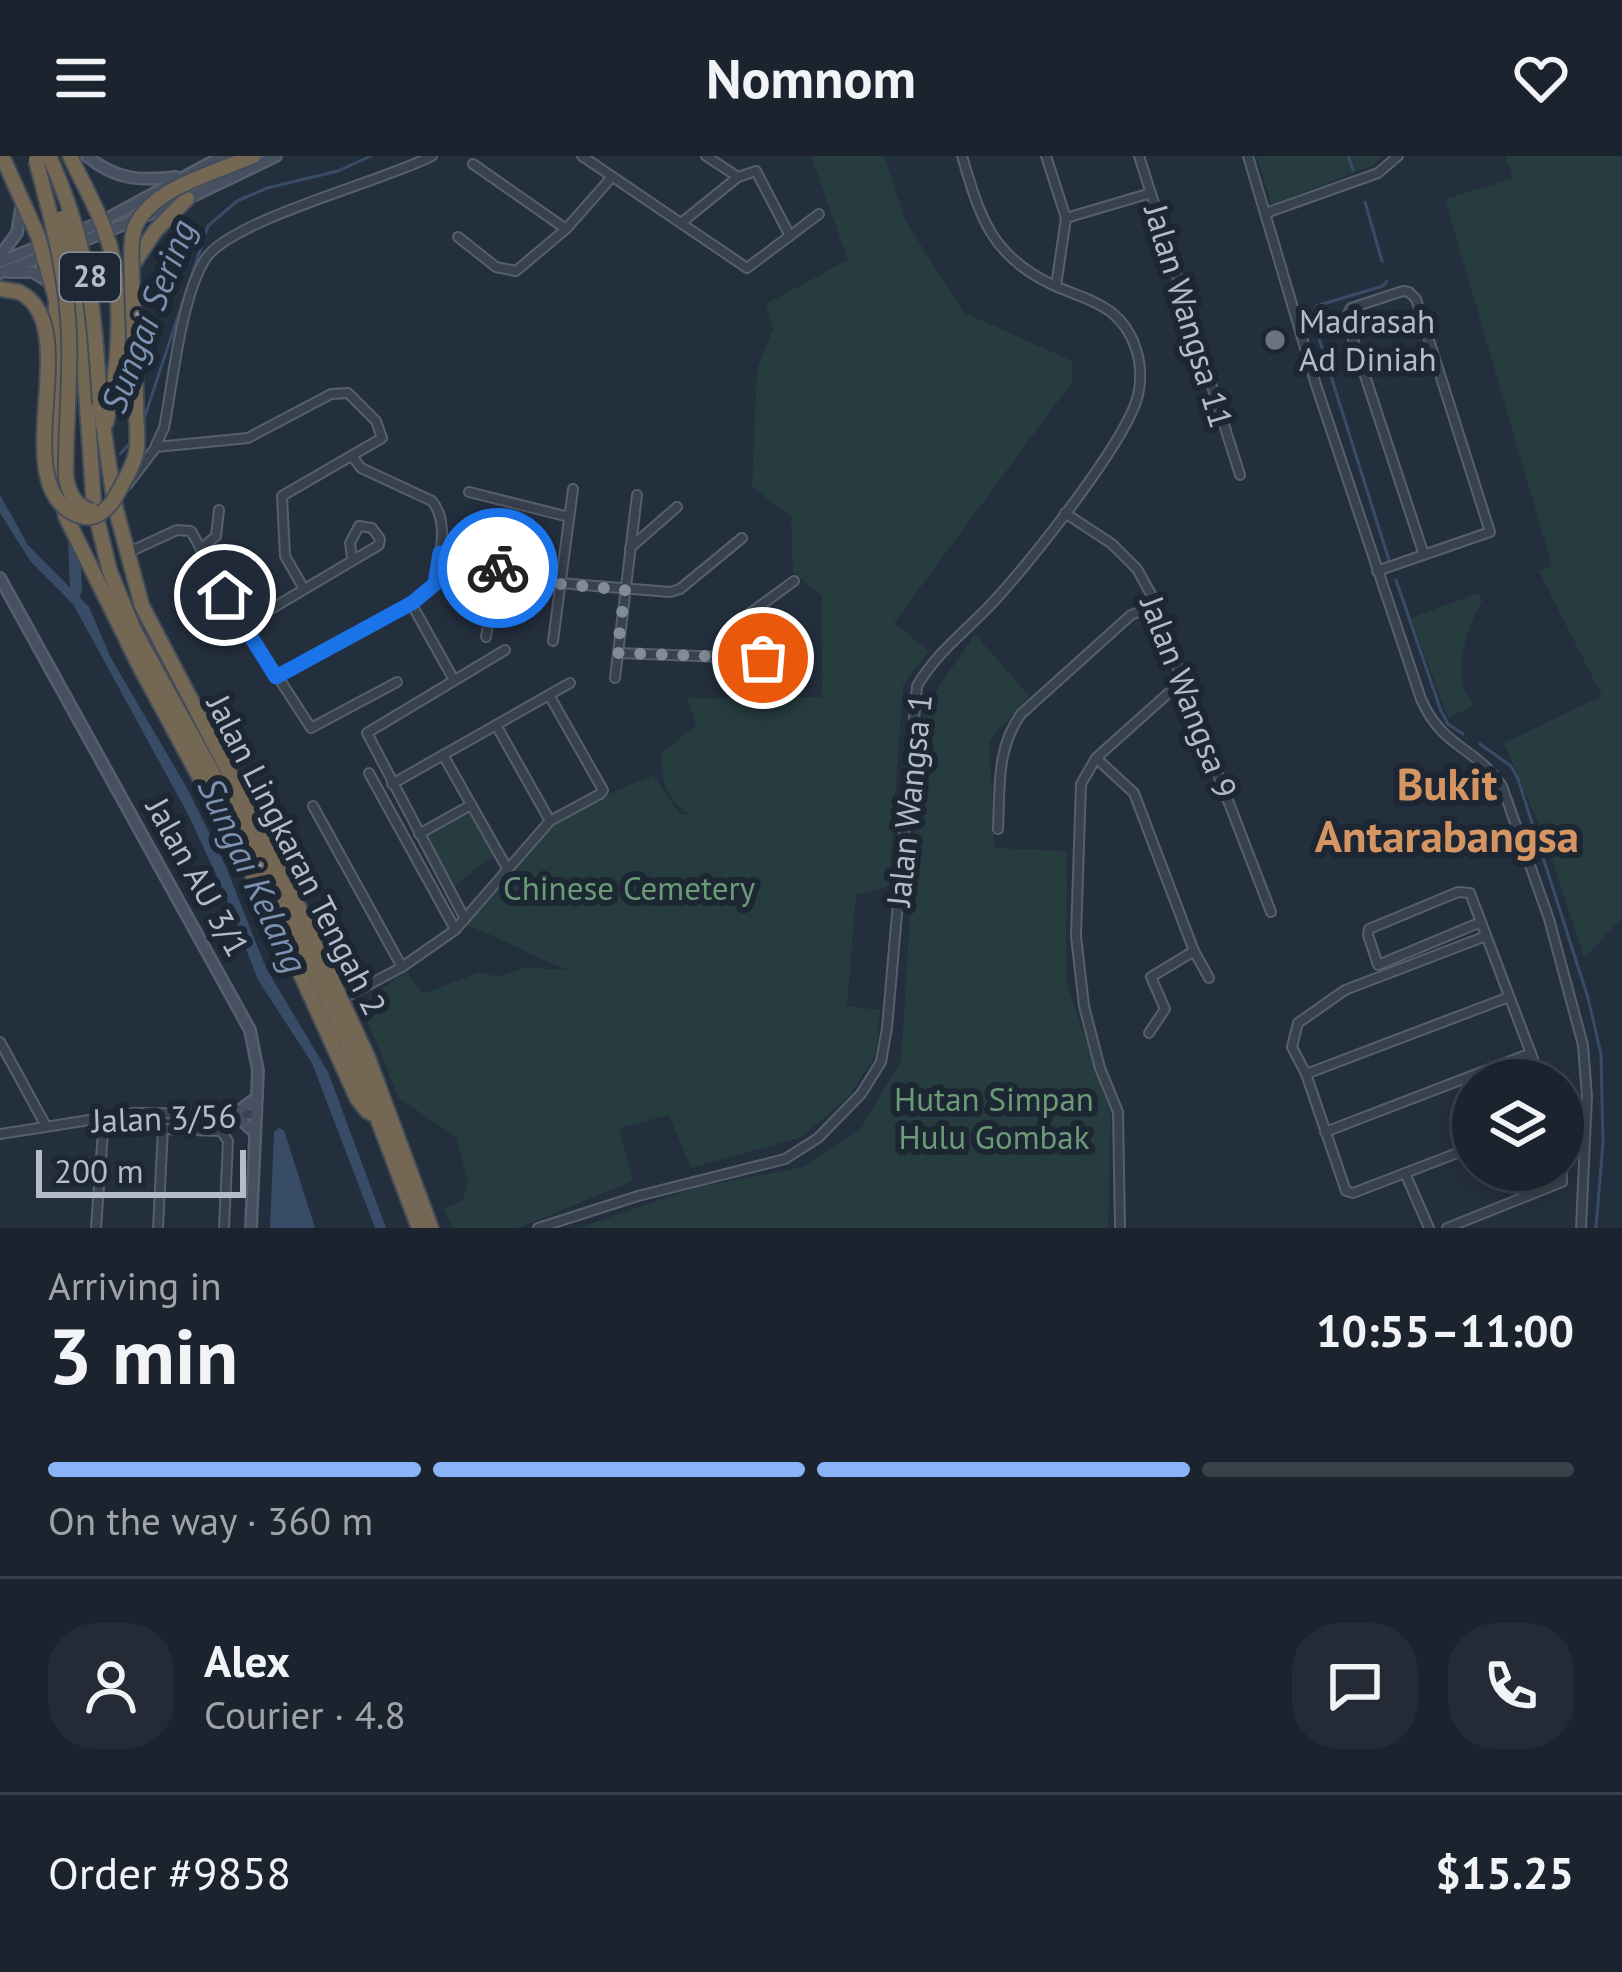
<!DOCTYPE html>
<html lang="en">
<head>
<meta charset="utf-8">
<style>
  body { margin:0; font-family:"PT Sans",sans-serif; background:#242b36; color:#f1f3f6; height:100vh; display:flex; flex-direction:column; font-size:45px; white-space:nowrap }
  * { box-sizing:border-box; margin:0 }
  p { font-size:39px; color:#a0a4aa }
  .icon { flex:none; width:66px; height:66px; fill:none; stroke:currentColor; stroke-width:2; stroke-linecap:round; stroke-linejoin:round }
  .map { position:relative; height:1072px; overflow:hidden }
  .sheet { display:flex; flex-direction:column; background:#1b232e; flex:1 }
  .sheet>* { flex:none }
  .controls { position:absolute; left:1452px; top:903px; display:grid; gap:24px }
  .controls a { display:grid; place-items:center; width:132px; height:132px; border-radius:50%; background:#1b232e; box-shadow:0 6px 18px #0003,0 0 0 3px #39404a; font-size:60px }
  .scale { position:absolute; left:36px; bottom:30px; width:210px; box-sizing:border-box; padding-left:12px; border:6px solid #b4bcc9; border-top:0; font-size:33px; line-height:42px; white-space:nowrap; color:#b4bcc9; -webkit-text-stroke:9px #1d2633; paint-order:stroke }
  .pin { position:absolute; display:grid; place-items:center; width:102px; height:102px; color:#fff; margin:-51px; border:6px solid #fff; border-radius:50%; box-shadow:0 3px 12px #0007 }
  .courier { position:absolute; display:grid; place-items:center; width:120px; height:120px; margin:-60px; border:9px solid #1a73e8; border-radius:50%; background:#fff; color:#222; box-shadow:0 3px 15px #0007 }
  .overview em { font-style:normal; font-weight:700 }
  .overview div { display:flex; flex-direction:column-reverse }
  .overview { display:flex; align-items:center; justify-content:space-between; height:204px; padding:0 48px }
  h1 { font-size:78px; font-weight:700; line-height:90px }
  .bar { display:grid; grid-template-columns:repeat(4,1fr); gap:18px 12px; align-content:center; height:144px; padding:0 48px }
  .bar i { height:15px; border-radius:9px; background:#39404a }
  .bar .current { background:#8ab4f8 }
  .bar p { grid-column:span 4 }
  .line { display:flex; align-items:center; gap:30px; padding:0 48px; border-top:3px solid #39404a }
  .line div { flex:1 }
  .round { display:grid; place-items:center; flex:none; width:126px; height:126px; border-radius:48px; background:#242b36 }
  header { display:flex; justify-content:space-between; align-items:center; height:156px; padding:0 48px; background:#1b232e; font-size:54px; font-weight:700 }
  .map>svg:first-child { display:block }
  .green { fill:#263c3f }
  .water { fill:#394c67 }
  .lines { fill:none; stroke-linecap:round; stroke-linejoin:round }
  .stream { stroke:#394c67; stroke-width:3 }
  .river { stroke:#394c67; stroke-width:12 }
  .street-casing { stroke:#565f6c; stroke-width:12 }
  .secondary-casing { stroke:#565f6c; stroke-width:14 }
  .highway-casing { stroke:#434c59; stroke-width:18 }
  .street { stroke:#38414e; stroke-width:8 }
  .secondary { stroke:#465061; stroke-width:9 }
  .highway { stroke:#746855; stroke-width:14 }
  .highway-bridge-casing { stroke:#434c59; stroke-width:18; stroke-linecap:butt }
  .highway-bridge { stroke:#746855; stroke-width:14 }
  .done { stroke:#828b98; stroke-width:12; stroke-dasharray:0 21.6 }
  .route { stroke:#1a73e8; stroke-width:15 }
  .worship-dot { fill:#6b7280; stroke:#1d2633; stroke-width:4.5 }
  .labels { text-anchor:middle; stroke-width:12; stroke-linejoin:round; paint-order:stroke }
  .shield { fill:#1d2633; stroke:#878f9c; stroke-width:3 }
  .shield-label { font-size:30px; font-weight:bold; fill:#b4bcc9 }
  .street-label { font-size:33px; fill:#b4bcc9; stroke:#1d2633 }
  .poi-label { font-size:33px; fill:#b4bcc9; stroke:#1d2633; text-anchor:start }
  .park-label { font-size:33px; fill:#6b9a76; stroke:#1d2633 }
  .water-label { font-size:36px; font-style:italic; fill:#7c92b1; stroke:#1d2633 }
  .district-label { font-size:45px; font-weight:bold; fill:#d59563; stroke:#1d2633 }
</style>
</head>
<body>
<header><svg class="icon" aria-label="menu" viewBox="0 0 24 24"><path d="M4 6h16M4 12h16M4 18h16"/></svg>Nomnom<svg class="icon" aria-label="heart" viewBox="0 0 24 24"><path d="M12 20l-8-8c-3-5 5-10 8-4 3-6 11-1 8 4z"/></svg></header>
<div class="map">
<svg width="1622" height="1072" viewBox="0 0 1622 1072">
  <rect width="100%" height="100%" fill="#242f3e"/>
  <g class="green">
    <path d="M811,0H884L905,64L963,156L1072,205V226L894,467L929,495L903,529L889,730L856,739L847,850L880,854L876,899L849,940L802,981L691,1012L669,959L619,972L633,1025L518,1072H453L443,1053L463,1045L468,1025L456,981L399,942L360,847L407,816L423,838L480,816L499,821L526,811L571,815C537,803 502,782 466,769C491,738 515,703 545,676C574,650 617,635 653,619L680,658L692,659C668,650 659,620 662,596L696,570L687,542L822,541V440L793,416L791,360L752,331L757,213L773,173L766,148L848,104Z"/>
    <polygon points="1256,0 1384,0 1373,9 1272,49"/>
    <polygon points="1505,0 1622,0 1622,762 1584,802 1547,688 1504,587 1602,540 1539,415 1552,410 1445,43 1514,22"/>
    <path d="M1478,437L1482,445C1466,472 1450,523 1474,549L1448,562L1411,462Z"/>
    <polygon points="975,478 1029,540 989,585 995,692 1067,695 1066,826 1111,958 1108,1072 578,1072 699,1031 803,1011 862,971 901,904 923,554"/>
    <polygon points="468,655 493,700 454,730 426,680"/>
  </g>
  <g class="water">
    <polygon points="0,339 28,389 89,451 111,502 187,632 226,711 266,812 328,916 386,1072 375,1072 312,907 258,824 224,736 189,660 73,448 31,406 0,357"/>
    <polygon points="279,972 284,974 315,1072 270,1072 274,976"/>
  </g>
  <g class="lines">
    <g class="stream">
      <polyline points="1348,0 1353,14"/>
      <polyline points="1365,46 1382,105"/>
      <polyline points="1387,125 1383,130 1316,150 1312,160 1389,404"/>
      <polyline points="141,272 208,70 237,45 267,32 338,15 371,0"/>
      <polyline points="120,298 132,285"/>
      <polyline points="1396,424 1441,555 1448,568 1463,578"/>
      <polyline points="1480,588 1511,610 1518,623 1588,842 1601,898 1603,986 1596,1072"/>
    </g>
    <polyline class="river" points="73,440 76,434 74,382"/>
    <g class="street-casing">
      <g id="street">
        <polyline points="582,0 747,112 819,58"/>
        <polyline points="706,0 738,21"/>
        <polyline points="1046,0 1066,62 1056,130"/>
        <polyline points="1139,0 1240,319"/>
        <path d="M1248,0L1316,229L1421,543C1443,593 1475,590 1502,630L1549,763L1583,889L1587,941L1581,1072"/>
        <polyline points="473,8 566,73"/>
        <polyline points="1266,57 1378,17 1398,0"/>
        <polyline points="1066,62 1151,37"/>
        <polyline points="681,67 738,21 756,15 790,80"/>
        <polyline points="458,81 496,111 516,115 566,73 612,21"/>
        <path d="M156,289L164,272C173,226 181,140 206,102C233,63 384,25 432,0"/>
        <polyline points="127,329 156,291 248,282 331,238 348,237 376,265 382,282 282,340 285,400 304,433"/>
        <polyline points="469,336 569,361"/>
        <polyline points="1065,357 1112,388 1137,413 1157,449 1182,525 1271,756"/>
        <polyline points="202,392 216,380 219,354"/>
        <polyline points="630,392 677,351"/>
        <polyline points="127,397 177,374 191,375 223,433"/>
        <polyline points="440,397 559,427 670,436 680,433 742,382"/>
        <polyline points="1377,415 1490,376 1416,143 1409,136 1403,135 1351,152 1346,162 1424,399"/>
        <polyline points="225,439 311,572 397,526"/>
        <polyline points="411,447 454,524"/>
        <polyline points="244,469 379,389 380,383 372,372 359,370 350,387 352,402"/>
        <polyline points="486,481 498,412"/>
        <polyline points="553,485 573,333"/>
        <polyline points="618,497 805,504"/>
        <polyline points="721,501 725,478 731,471 794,425"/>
        <path d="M276,521L411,447L435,427C439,402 450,367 432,345L361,312L352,300"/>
        <polyline points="615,522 637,339"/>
        <polyline points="496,569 550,665"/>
        <polyline points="443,599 507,712"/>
        <polyline points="1096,602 1134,637 1194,795 1209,822"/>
        <polyline points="369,617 455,773"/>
        <polyline points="392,628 570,527"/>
        <polyline points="313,650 402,811"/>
        <path d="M998,673C1000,632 996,593 1021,558L1131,459L1157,449"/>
        <polyline points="419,678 471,649"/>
        <polyline points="465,763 367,577 505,494"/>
        <polyline points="1481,766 1378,809 1368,779 1369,773 1458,736 1470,737 1541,924"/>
        <polyline points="342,843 402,811 455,774 550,665 600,638 603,634 549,539"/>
        <polyline points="1149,877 1165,853 1151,821 1194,795"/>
        <polyline points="0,886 46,970"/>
        <polyline points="1306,918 1509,841"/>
        <polyline points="103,976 135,972 221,975 228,985 224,1072"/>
        <polyline points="1325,976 1531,897"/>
        <polyline points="0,978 134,957 257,958"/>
        <polyline points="1473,991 1353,1037 1346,1035 1306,918 1292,891 1298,867 1345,834 1486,780"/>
        <polyline points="1405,1017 1429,1072"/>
        <polyline points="96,1072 104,961"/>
        <polyline points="158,1072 163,972"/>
        <path d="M538,1072L638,1040L785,1003L818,982L861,938L881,906L887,872L917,530C937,495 971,471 997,442C1032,403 1127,285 1138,239C1145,209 1135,175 1111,156C1094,143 1072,138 1053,129C991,100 980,61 962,0"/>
        <polyline points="1120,1072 1118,956 1100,912 1084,850 1076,780 1081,628 1096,602 1182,525"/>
        <polyline points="1447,1072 1562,1026 1562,1014"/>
      </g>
    </g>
    <g class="secondary-casing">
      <g id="secondary">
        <path d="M87,0C116,24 140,25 176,21"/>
        <polyline points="72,78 101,66 223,0"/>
        <polyline points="78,87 187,43 276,0"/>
        <polyline points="0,100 17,77 21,52"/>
        <polyline points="0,106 45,88"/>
        <polyline points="9,116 33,116 49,126"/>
        <polyline points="0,117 62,93"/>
        <polyline points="0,422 250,874 258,915 251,1072"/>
        <polyline points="254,976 235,958 257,941"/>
      </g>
    </g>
    <g class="highway-casing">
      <g id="highway">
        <polyline points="2,0 38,80 56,143 56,307 66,361 141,513 272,755 357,942 367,955 377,960"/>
        <path d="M70,0C82,26 97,51 106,78C125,129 120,214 106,267"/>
        <polyline points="76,110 99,114 111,135"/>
        <polyline points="130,113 155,75 187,43"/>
        <polyline points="0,133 19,136"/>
        <polyline points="79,133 94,351 110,416 134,474 283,745 357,908 419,1072"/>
        <polyline points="100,248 115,350 142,450 293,739 368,902 431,1072"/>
      </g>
    </g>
    <use href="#street" class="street"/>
    <use href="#secondary" class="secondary"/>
    <use href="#highway" class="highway"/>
    <g class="highway-bridge-casing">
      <g id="highway-bridge">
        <path d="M49,0C89,89 94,152 100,248"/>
        <path d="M36,4C52,64 67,119 69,180C71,228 65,275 66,322C70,339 75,350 92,355"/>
        <polyline points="62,62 79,133"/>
        <path d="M19,136C88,169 1,333 80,360C95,365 109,353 116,340C123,327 132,313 136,298C139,284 136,267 136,252C136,209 133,167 132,124C132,107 129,84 136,69C154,31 218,16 253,0"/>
      </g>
    </g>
    <use href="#highway-bridge" class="highway-bridge"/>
  </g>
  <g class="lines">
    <polyline class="done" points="498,412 560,428 625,434 617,497 763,502"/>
    <polyline class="route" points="225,439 276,521 412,447 435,428 440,397 498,412"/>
  </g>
  <circle class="worship-dot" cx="1275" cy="184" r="12"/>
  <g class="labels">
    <rect class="shield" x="60" y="97" width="60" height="48" rx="9"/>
    <g class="shield-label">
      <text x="90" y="131">28</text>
    </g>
    <g class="street-label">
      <text transform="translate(1189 160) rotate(73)" y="12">Jalan Wangsa 11</text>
      <text transform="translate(1189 541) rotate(69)" y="12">Jalan Wangsa 9</text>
      <text transform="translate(909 644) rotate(-84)" y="12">Jalan Wangsa 1</text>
      <text transform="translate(297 699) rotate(63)" y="12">Jalan Lingkaran Tengah 2</text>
      <text transform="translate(198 721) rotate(61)" y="12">Jalan AU 3/1</text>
      <text transform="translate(164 962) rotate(-2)" y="12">Jalan 3/56</text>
    </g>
    <g class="poi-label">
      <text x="1299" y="177">Madrasah<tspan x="1299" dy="38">Ad Diniah</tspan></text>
    </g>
    <g class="park-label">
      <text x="629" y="744">Chinese Cemetery</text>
      <text x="994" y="955">Hutan Simpan<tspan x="994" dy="38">Hulu Gombak</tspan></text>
    </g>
    <g class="water-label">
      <text transform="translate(148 160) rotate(-69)" y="13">Sungai Sering</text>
      <text transform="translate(253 719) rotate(65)" y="13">Sungai Kelang</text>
    </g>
    <g class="district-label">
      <text x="1447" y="644">Bukit<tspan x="1447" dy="52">Antarabangsa</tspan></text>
    </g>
  </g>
</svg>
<div class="controls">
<a><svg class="icon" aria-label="layers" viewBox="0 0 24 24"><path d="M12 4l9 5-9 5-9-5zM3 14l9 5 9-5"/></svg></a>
</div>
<div class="scale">200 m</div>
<div class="pin" style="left:763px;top:502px;background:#ea580c"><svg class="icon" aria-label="bag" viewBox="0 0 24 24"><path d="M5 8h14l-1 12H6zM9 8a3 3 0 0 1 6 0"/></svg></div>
<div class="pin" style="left:225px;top:439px;background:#1f2937"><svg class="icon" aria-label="home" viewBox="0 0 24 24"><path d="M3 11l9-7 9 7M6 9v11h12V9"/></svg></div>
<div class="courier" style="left:498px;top:412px"><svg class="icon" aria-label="bike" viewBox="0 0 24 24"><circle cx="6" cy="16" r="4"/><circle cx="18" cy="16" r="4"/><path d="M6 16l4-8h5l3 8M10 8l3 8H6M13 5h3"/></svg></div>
</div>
<section class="sheet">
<div class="overview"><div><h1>3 min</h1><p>Arriving in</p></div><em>10:55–11:00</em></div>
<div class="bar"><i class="current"></i><i class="current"></i><i class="current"></i><i></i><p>On the way · 360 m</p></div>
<div class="line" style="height:216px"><a class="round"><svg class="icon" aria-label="person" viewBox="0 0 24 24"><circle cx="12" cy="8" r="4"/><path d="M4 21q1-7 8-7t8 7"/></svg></a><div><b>Alex</b><p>Courier · 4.8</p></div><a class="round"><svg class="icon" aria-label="chat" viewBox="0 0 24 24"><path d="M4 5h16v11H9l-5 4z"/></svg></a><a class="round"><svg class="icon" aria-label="phone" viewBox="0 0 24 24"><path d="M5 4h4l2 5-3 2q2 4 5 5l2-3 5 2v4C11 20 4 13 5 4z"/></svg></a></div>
<div class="line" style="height:156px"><div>Order #9858</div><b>$15.25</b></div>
</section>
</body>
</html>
